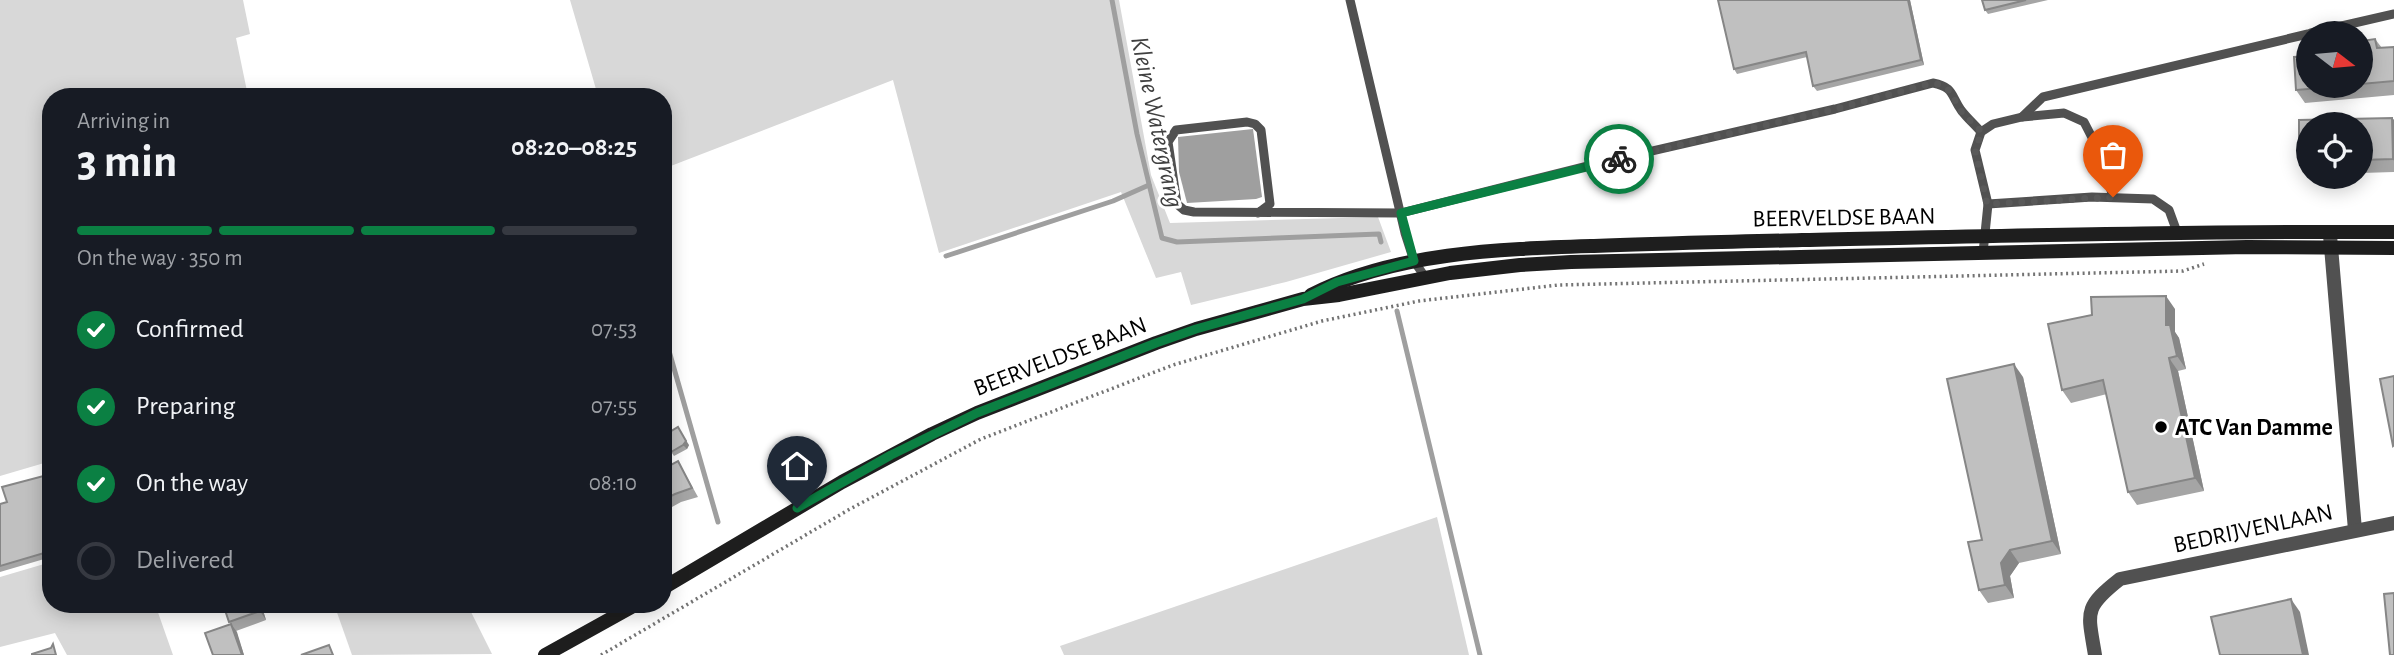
<!DOCTYPE html>
<html lang="en">
<head>
<meta charset="utf-8">
<style>
  body { margin:0; font-family:"Alegreya Sans",sans-serif; background:#20242c; color:#f1f3f6; height:100vh; display:flex; flex-direction:column; font-size:26px; white-space:nowrap }
  * { box-sizing:border-box; margin:0 }
  p { font-size:23px; color:#9ea1a6 }
  .icon { flex:none; width:38px; height:38px; fill:none; stroke:currentColor; stroke-width:2; stroke-linecap:round; stroke-linejoin:round }
  .map { position:relative; flex:1; overflow:hidden }
  .details { position:absolute; left:42px; top:88px; width:630px; height:525px; display:flex; flex-direction:column; background:#171b24; border-radius:28px; box-shadow:0 4px 18px #0003 }
  .details>* { flex:none }
  .needle { width:46px; rotate:106deg }
  .tools { position:absolute; left:2296px; top:21px; display:grid; gap:14px }
  .tools a { display:grid; place-items:center; width:77px; height:77px; border-radius:50%; background:#171b24; box-shadow:0 4px 18px #0003; font-size:35px }
  .pin { position:absolute; display:grid; place-items:center; width:60px; height:60px; color:#fff; margin:-72px -30px; border-radius:50% 50% 50% 0; rotate:-45deg; box-shadow:0 0 7px #0007 }
  .pin .icon { rotate:45deg }
  .courier { position:absolute; display:grid; place-items:center; width:70px; height:70px; margin:-35px; border:5px solid #0b8043; border-radius:50%; background:#fff; color:#222; box-shadow:0 2px 9px #0007 }
  .headline em { font-style:normal; font-weight:700 }
  .headline div { display:flex; flex-direction:column-reverse }
  .headline { display:flex; align-items:center; justify-content:space-between; height:119px; padding:0 35px }
  h1 { font-size:46px; font-weight:700; line-height:52px }
  .bar { display:grid; grid-template-columns:repeat(4,1fr); gap:10px 7px; align-content:center; height:84px; padding:0 35px }
  .bar i { height:9px; border-radius:5px; background:#363941 }
  .bar .selected { background:#0b8043 }
  .bar p { grid-column:span 4 }
  ol { padding:0 35px; list-style:none }
  li { display:flex; align-items:center; gap:21px; height:77px }
  li p { margin-inline-start:auto }
  li .icon { padding:7px; border-radius:50%; background:#0b8043; color:#fff; stroke-width:4 }
  li:last-child { color:#9ea1a6 }
  li i { width:38px; height:38px; border:4px solid #363941; border-radius:50% }
  .map>svg:first-child { display:block }
  .green { fill:#d8d8d8 }
  .water { fill:#9f9f9f }
  .lines { fill:none; stroke-linecap:round; stroke-linejoin:round }
  .stream { stroke:#9f9f9f; stroke-width:5 }
  .path { stroke:#737373; stroke-width:3.5; stroke-dasharray:2 3.5; stroke-linecap:butt }
  .lane { stroke:#515151; stroke-width:9 }
  .street { stroke:#515151; stroke-width:14 }
  .secondary { stroke:#1e1e1e; stroke-width:14 }
  .wall { fill:#a5a5a5 }
  .shaded-wall { fill:#868686 }
  .building { fill:#c0c0c0; stroke:#868686; stroke-width:2 }
  .done { stroke:#595959; stroke-width:7; stroke-dasharray:0 12.6 }
  .route { stroke:#0b8043; stroke-width:9 }
  .poi-dot { fill:#000; stroke:#fff; stroke-width:2.5 }
  .labels { text-anchor:middle; stroke-width:6; stroke-linejoin:round; paint-order:stroke }
  .street-label { font-size:24px; fill:#000; stroke:#fff }
  .poi-label { font-size:24px; font-weight:bold; fill:#000; stroke:#fff; text-anchor:start }
  .water-label { font-size:26px; font-style:italic; fill:#404040; stroke:#fff }
</style>
</head>
<body>
<div class="map">
<svg width="2394" height="655" viewBox="0 0 2394 655">
  <rect width="100%" height="100%" fill="#fff"/>
  <g class="green">
    <polygon points="0,0 243,0 250,34 236,38 248,96 51,96 51,461 0,476"/>
    <polygon points="570,0 1119,0 1151,175 1170,223 1378,217 1391,252 1286,282 1191,305 1181,272 1156,278 1121,192 939,253 893,80 663,169 663,96 598,96"/>
    <polygon points="1437,517 1469,655 1064,655 1060,646"/>
    <polygon points="51,562 51,604 155,604 173,655 67,655 55,633 0,647 0,577"/>
    <polygon points="334,604 467,604 492,654 352,655"/>
  </g>
  <polygon class="water" points="1253,129 1262,197 1256,199 1187,203 1179,172 1178,137"/>
  <g class="lines">
    <g class="stream">
      <polyline points="1112,0 1137,134 1162,238 1177,242 1379,234 1381,242"/>
      <polyline points="946,256 1113,201 1149,185"/>
      <polyline points="1397,311 1480,655"/>
      <polyline points="663,330 718,522"/>
    </g>
    <polyline class="path" points="601,655 850,509 981,439 1173,365 1322,321 1419,301 1558,285 2183,271 2204,264"/>
    <g class="lane">
      <polyline points="1350,0 1405,233 1414,261 1425,277"/>
      <polyline points="2311,33 2394,14"/>
      <polyline points="2022,117 2043,97 2308,34"/>
      <polyline points="1988,204 2092,197 2153,199 2169,210 2177,232"/>
      <path d="M1258,213L1270,204L1261,130L1255,124L1247,122L1176,130L1168,142L1177,204L1184,210L1194,212L1401,213L1591,165L1835,109L1933,83C1954,87 1951,96 1961,110C1967,118 1975,125 1981,132"/>
      <polyline points="1983,253 1988,204 1975,150 1981,132 1993,124 2022,117 2064,113 2084,122 2100,153 2113,197"/>
    </g>
    <g class="street">
      <polyline points="2330,235 2355,530"/>
      <path d="M2095,655C2088,612 2083,608 2120,579L2394,523"/>
    </g>
    <g class="secondary">
      <path d="M1311,295C1395,252 1501,249 1594,246C1664,243 1733,242 1802,240C2000,236 2197,231 2394,232"/>
      <polyline points="663,588 842,482 932,434 977,413 1156,343 1196,329 1303,299 1339,295 1450,273 1520,265 1571,262 2247,247 2394,248"/>
      <polyline points="545,655 637,604"/>
    </g>
  </g>
  <g class="wall">
    <polygon points="1910,0 1924,65 1817,91 1813,86 1807,57 1737,74 1734,69"/>
    <polygon points="1982,0 2048,0 1988,14 1985,10"/>
    <polygon points="2375,39 2382,48 2394,47 2394,95 2305,103 2296,90 2308,86 2361,86 2361,41"/>
    <polygon points="2392,118 2394,120 2394,172 2361,173 2361,124 2308,124 2308,174 2299,161 2299,120"/>
    <polygon points="2175,309 2175,332 2179,338 2186,369 2178,371 2204,491 2137,505 2128,492 2107,394 2071,403 2062,390"/>
    <polygon points="2023,377 2061,554 2019,563 2010,576 2014,598 1988,603 1979,590 1982,540"/>
    <polygon points="663,440 689,445 687,449 674,456"/>
    <polygon points="678,461 698,497 681,502 663,512 663,469"/>
    <polygon points="51,474 51,557 0,572 0,504 7,502"/>
    <polygon points="261,604 266,620 236,631 244,655 213,655 231,624 229,622"/>
    <polygon points="478,604 495,604 483,610"/>
  </g>
  <g class="shaded-wall">
    <polygon points="1908,0 1910,0 1924,65 1921,60"/>
    <polygon points="2392,118 2394,120 2394,161 2393,159"/>
    <polygon points="2166,296 2175,309 2175,332 2179,338 2186,369 2177,356 2166,325"/>
    <polygon points="2169,358 2178,371 2204,491 2195,478"/>
    <polygon points="2014,364 2023,377 2061,554 2052,541"/>
    <polygon points="681,432 689,445 687,449 683,445"/>
    <polygon points="2010,550 2019,563 2010,576 2014,598 2005,585 2001,563"/>
    <polygon points="2291,599 2300,612 2309,655 2303,655"/>
    <polygon points="258,604 261,604 266,620 260,611"/>
    <polygon points="231,624 237,632 244,655 242,655"/>
  </g>
  <g class="building">
    <polygon points="1718,0 1908,0 1921,60 1813,86 1806,52 1734,69"/>
    <polygon points="1982,0 2026,0 1985,10"/>
    <polygon points="2375,39 2377,48 2394,47 2394,81 2361,84 2361,41"/>
    <polygon points="2308,56 2308,86 2346,86 2296,90 2294,57"/>
    <polygon points="2392,118 2393,159 2361,160 2361,124 2308,124 2308,161 2299,161 2299,120"/>
    <polygon points="2166,296 2166,325 2170,325 2177,356 2169,358 2195,478 2128,492 2103,380 2062,390 2048,324 2092,315 2091,297"/>
    <polygon points="2014,364 2052,541 2010,550 2001,563 2005,585 1979,590 1968,542 1982,540 1947,379"/>
    <polygon points="2394,376 2394,445 2393,446 2380,379"/>
    <polygon points="678,427 686,441 683,445 671,452 663,440 663,436"/>
    <polygon points="678,461 692,488 675,494 663,500 663,469"/>
    <polygon points="51,474 51,551 0,566 0,504 7,502 2,487"/>
    <polygon points="2394,593 2394,655 2390,655 2384,594"/>
    <polygon points="2291,599 2303,655 2220,655 2211,617"/>
    <polygon points="223,604 258,604 260,611 229,622"/>
    <polygon points="231,624 242,655 213,655 205,633"/>
    <polygon points="53,644 56,655 32,655 32,654 51,648"/>
    <polygon points="329,645 333,655 301,655"/>
  </g>
  <g class="lines">
    <path class="done" d="M1619,159L1835,109L1933,83C1954,87 1951,97 1961,111C1967,118 1975,125 1982,132L1975,150L1987,204L2113,197"/>
    <polyline class="route" points="797,508 891,455 977,413 1156,343 1196,329 1303,299 1337,282 1414,261 1401,213 1619,159"/>
  </g>
  <circle class="poi-dot" cx="2161" cy="427" r="7"/>
  <g class="labels">
    <g class="street-label">
      <text transform="translate(1844 217) rotate(-1)" y="8">BEERVELDSE BAAN</text>
      <text transform="translate(1060 356) rotate(-21)" y="8">BEERVELDSE BAAN</text>
      <text transform="translate(2253 528) rotate(-12)" y="8">BEDRIJVENLAAN</text>
    </g>
    <g class="poi-label">
      <text x="2175" y="435">ATC Van Damme</text>
    </g>
    <g class="water-label">
      <text transform="translate(1158 122) rotate(78)" y="9">Kleine Watergrang</text>
    </g>
  </g>
</svg>
<div class="tools">
<a><svg class="needle" viewBox="-14 -14 28 28"><path d="M0-13l5 13h-10z" fill="#e53935"/><path d="M0 13l5-13h-10z" fill="#9ea1a6"/></svg></a>
<a><svg class="icon" aria-label="locate" viewBox="0 0 24 24"><circle cx="12" cy="12" r="6"/><path d="M12 2v4M12 18v4M2 12h4M18 12h4"/></svg></a>
</div>
<div class="pin" style="left:2113px;top:197px;background:#ea580c"><svg class="icon" aria-label="bag" viewBox="0 0 24 24"><path d="M5 8h14l-1 12H6zM9 8a3 3 0 0 1 6 0"/></svg></div>
<div class="pin" style="left:797px;top:508px;background:#1f2937"><svg class="icon" aria-label="home" viewBox="0 0 24 24"><path d="M3 11l9-7 9 7M6 9v11h12V9"/></svg></div>
<div class="courier" style="left:1619px;top:159px"><svg class="icon" aria-label="bike" viewBox="0 0 24 24"><circle cx="6" cy="16" r="4"/><circle cx="18" cy="16" r="4"/><path d="M6 16l4-8h5l3 8M10 8l3 8H6M13 5h3"/></svg></div>
<section class="details">
<div class="headline"><div><h1>3 min</h1><p>Arriving in</p></div><em>08:20–08:25</em></div>
<div class="bar"><i class="selected"></i><i class="selected"></i><i class="selected"></i><i></i><p>On the way · 350 m</p></div>
<ol>
<li><svg class="icon" aria-label="check" viewBox="0 0 24 24"><path d="M5 12l5 5 9-10"/></svg>Confirmed<p>07:53</p></li>
<li><svg class="icon" aria-label="check" viewBox="0 0 24 24"><path d="M5 12l5 5 9-10"/></svg>Preparing<p>07:55</p></li>
<li><svg class="icon" aria-label="check" viewBox="0 0 24 24"><path d="M5 12l5 5 9-10"/></svg>On the way<p>08:10</p></li>
<li><i></i>Delivered</li>
</ol>
</section>
</div>
</body>
</html>
